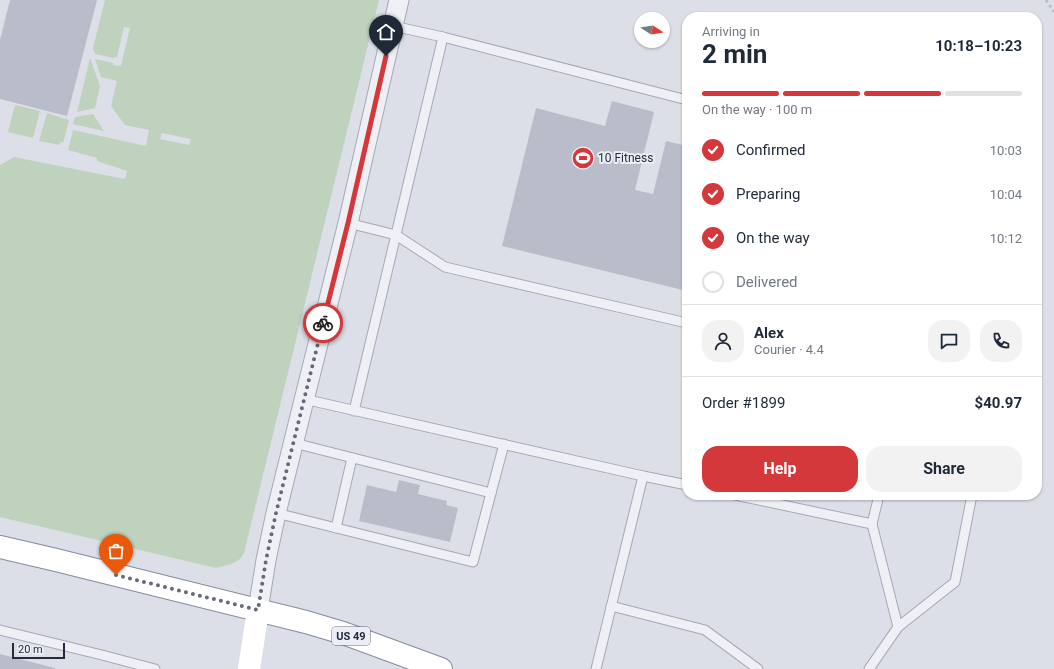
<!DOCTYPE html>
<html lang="en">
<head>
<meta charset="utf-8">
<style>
  body { margin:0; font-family:Roboto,sans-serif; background:#f2f2f3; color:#1f2937; height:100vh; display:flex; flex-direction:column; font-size:15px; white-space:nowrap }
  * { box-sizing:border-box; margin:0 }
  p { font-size:13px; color:#747a83 }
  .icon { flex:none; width:22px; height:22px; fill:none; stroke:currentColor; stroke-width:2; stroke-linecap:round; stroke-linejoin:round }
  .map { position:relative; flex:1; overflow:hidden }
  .drawer { position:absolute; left:682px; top:12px; width:360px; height:488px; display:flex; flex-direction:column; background:#fff; border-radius:16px; box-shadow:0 1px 3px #0004 }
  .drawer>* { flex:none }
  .needle { width:26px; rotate:102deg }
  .fabs { position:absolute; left:634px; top:12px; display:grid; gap:8px }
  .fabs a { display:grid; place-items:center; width:36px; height:36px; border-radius:50%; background:#fff; box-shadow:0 1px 3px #0004; font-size:20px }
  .scale { position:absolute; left:12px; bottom:10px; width:53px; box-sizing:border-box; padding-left:4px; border:2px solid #252b3e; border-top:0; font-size:11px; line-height:14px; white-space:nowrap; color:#252b3e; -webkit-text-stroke:3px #ebeef5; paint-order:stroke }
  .pin { position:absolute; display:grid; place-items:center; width:34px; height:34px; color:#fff; margin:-41px -17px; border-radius:50% 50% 50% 0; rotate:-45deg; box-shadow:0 0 4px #0007 }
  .pin .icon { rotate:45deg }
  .courier { position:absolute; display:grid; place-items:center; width:40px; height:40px; margin:-20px; border:3px solid #d5383a; border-radius:50%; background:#fff; color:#222; box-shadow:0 1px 5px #0007 }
  .headline em { font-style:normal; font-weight:700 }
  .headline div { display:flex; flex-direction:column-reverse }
  .headline { display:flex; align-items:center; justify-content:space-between; height:68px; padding:0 20px }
  h1 { font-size:26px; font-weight:700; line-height:30px }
  .bar { display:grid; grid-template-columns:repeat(4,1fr); gap:6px 4px; align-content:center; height:48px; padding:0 20px }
  .bar i { height:5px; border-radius:3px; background:#e0e1e3 }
  .bar .active { background:#d5383a }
  .bar p { grid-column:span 4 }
  .line { display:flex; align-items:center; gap:10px; padding:0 20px; border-top:1px solid #e0e1e3 }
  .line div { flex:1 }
  .round { display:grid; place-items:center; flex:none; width:42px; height:42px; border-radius:16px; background:#f2f2f3 }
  ol { padding:0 20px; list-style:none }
  li { display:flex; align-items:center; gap:12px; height:44px }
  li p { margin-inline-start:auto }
  li .icon { padding:4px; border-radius:50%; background:#d5383a; color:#fff; stroke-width:4 }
  li:last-child { color:#747a83 }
  li i { width:22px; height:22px; border:2px solid #e0e1e3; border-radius:50% }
  .cta { display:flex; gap:8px; margin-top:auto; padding:8px 20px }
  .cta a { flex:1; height:46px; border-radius:16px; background:#d5383a; color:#fff; font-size:16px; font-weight:700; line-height:46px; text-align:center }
  .cta a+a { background:#f2f2f3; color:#1f2937 }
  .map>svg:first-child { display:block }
  .green { fill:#bfd2bd; fill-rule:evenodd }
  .building { fill:#b9bdca }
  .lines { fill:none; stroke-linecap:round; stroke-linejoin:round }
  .lane-casing { stroke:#a5a9b4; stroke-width:11 }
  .street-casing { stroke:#a5a9b4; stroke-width:21 }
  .highway-casing { stroke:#838a9e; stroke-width:24 }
  .path { stroke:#babdc5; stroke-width:2.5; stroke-dasharray:3 3; stroke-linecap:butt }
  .lane { stroke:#eff0f5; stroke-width:9 }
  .street { stroke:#eff0f5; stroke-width:19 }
  .secondary { stroke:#fff; stroke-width:22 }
  .highway { stroke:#fff; stroke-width:22 }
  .done { stroke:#656a79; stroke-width:4; stroke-dasharray:0 7.2 }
  .route { stroke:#d5383a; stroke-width:5 }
  .labels { text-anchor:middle; stroke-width:4; stroke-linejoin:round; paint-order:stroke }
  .shield { fill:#ebeef5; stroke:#606675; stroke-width:1 }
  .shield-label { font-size:11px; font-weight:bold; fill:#252b3e }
  .poi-label { font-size:12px; fill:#252b3e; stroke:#ebeef5; text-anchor:start }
</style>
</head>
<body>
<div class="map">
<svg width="1054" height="669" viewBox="0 0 1054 669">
  <rect width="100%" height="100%" fill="#dcdfe7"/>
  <g class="green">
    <path d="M105,0H379L244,553C240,564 225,565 216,568L0,517V165L14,157L125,179L127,171L97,161V158L68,150L73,130L146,146L149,130L125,125L111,106L117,81L101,77L95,59L113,63V65L121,66L130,28L124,27L117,57H114L113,58L95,54L93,48ZM162,133L191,139L189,145L160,139Z"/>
    <polygon points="90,58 100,86 95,108 77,112"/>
    <polygon points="15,105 40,111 33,138 8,132"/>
    <polygon points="47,113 69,120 63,143 60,142 60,145 39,141"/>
    <polygon points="93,114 104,131 73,124 75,117"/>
  </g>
  <g class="building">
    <polygon points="10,0 97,0 67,116 0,99 0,40"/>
    <polygon points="612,101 654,112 635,190 653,194 666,141 687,146 687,291 502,246 536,108 605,126"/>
    <polygon points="399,480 420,485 418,494 447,501 446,505 458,508 450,542 359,521 367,485 396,492"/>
    <polygon points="0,654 55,668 55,669 0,669"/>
  </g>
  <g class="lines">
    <g class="lane-casing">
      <g id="lane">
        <polyline points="393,26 443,37 687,100"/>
        <polyline points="348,223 396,235 445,267 687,323"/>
        <polyline points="304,399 643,476 596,669"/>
        <polyline points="354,411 443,37"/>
        <polyline points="643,476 687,485"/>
        <polyline points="491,493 504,444"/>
        <polyline points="735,495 872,524"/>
        <polyline points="879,495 872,524 898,627"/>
        <polyline points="276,513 473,562 491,493 294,443"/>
        <polyline points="336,528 352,458"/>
        <polyline points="611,606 705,630 758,669"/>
        <polyline points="0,630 102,655 155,669"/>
        <polyline points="869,669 898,627 955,582 972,495"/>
      </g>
    </g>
    <g class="street-casing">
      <polyline id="street" points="258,610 266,560 276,513 348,223 399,0"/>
    </g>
    <g class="highway-casing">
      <polyline id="highway" points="0,547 56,560 306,622 343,633 441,669"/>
    </g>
    <polyline class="path" points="1046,0 1054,12"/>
    <use href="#lane" class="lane"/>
    <use href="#street" class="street"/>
    <polyline class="secondary" points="249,669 258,610"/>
    <use href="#highway" class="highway"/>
  </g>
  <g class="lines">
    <polyline class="done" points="116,575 258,610 266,560 276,513 323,323"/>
    <polyline class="route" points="323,323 348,223 386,56"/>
  </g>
  <defs>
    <g id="stadium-disc" transform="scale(1.15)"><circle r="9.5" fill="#d5383a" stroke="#ebeef5"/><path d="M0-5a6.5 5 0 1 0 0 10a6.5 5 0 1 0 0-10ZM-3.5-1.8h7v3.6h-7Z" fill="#fff"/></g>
  </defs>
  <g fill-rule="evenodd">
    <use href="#stadium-disc" x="583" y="158"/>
  </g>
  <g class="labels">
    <rect class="shield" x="332" y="627" width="38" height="18" rx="3"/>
    <g class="shield-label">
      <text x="351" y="640">US 49</text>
    </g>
    <g class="poi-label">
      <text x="598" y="162">10 Fitness</text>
    </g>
  </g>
</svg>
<div class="fabs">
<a><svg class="needle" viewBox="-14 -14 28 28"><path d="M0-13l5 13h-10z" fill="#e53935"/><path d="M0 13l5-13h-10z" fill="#747a83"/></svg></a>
</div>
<div class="scale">20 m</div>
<div class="pin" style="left:116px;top:575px;background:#ea580c"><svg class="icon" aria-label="bag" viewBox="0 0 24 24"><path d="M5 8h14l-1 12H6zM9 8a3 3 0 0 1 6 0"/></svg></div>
<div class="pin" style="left:386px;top:56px;background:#1f2937"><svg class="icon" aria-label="home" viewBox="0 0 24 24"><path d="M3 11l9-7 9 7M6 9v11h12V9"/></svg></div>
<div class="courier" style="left:323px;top:323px"><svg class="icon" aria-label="bike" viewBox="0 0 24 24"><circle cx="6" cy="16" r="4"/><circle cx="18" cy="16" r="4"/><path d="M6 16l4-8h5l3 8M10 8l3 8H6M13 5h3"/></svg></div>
<section class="drawer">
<div class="headline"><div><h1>2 min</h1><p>Arriving in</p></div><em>10:18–10:23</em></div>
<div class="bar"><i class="active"></i><i class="active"></i><i class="active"></i><i></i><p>On the way · 100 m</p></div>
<ol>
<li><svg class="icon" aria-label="check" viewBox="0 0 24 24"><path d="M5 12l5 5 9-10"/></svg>Confirmed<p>10:03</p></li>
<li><svg class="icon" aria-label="check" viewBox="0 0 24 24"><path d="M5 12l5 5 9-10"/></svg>Preparing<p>10:04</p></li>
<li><svg class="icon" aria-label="check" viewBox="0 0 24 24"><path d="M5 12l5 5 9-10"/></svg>On the way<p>10:12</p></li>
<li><i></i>Delivered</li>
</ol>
<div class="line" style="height:72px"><a class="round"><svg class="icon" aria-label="person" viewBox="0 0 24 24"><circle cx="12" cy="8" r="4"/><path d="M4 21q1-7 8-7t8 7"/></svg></a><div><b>Alex</b><p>Courier · 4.4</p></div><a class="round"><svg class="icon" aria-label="chat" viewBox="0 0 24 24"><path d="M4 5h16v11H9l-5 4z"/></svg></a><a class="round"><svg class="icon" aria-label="phone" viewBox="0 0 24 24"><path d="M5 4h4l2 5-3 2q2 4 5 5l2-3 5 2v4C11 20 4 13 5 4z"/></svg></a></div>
<div class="line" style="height:52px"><div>Order #1899</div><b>$40.97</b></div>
<div class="cta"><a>Help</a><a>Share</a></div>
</section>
</div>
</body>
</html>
